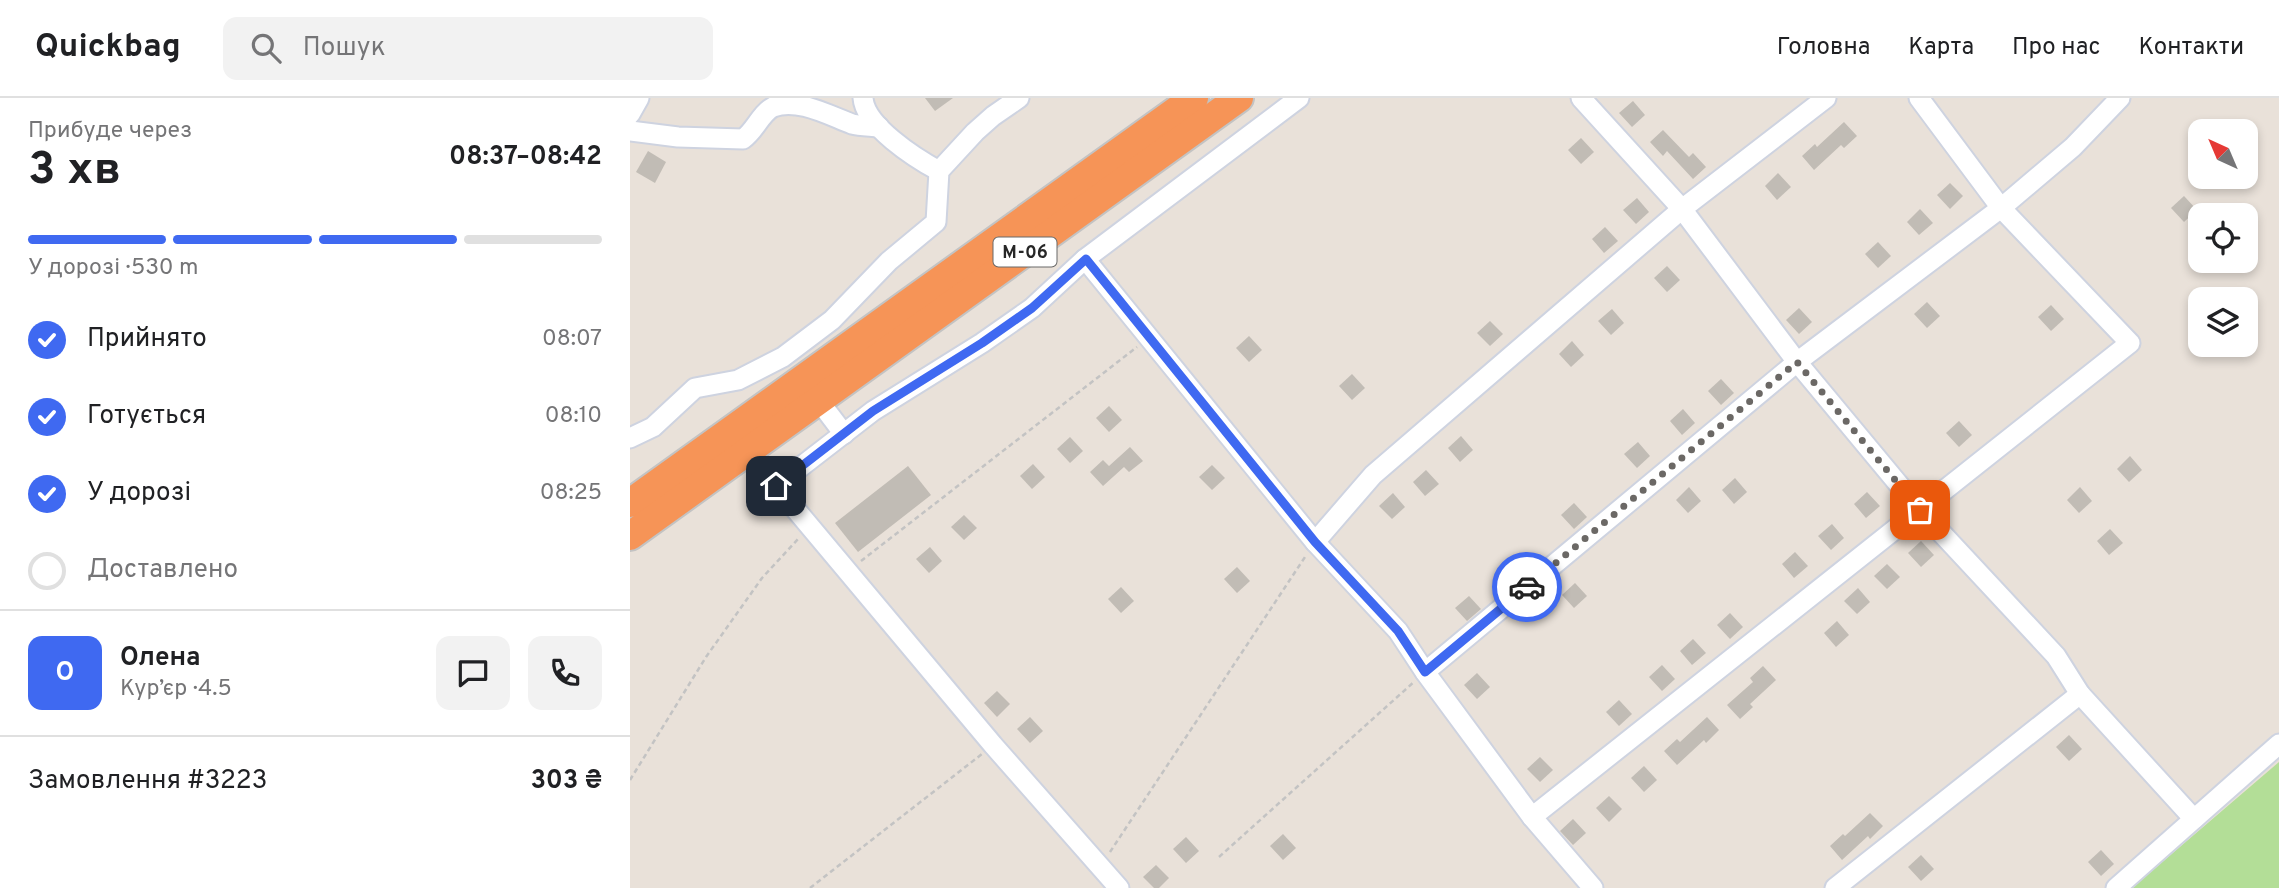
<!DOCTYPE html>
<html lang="uk">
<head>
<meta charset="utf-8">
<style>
  body { margin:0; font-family:Overpass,sans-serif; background:#f2f2f2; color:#202124; height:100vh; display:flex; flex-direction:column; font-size:26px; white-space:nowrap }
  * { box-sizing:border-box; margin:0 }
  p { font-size:23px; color:#757577 }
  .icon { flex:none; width:38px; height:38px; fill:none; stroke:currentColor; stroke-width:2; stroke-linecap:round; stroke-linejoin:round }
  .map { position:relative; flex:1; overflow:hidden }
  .details { display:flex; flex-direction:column; background:#fff; width:630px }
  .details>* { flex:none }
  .needle { width:46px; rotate:316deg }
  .controls { position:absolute; left:1558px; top:21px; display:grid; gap:14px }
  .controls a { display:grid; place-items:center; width:70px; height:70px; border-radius:14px; background:#fff; box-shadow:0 4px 10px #0003; font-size:35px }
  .pin { position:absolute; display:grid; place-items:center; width:60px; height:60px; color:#fff; margin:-30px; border-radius:14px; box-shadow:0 4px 10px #0006 }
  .courier { position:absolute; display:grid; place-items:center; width:70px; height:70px; margin:-35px; border:5px solid #3f69f1; border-radius:50%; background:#fff; color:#222; box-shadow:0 2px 9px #0007 }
  .summary em { font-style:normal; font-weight:700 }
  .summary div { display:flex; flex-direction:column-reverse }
  .summary { display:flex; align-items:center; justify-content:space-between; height:119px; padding:0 28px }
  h1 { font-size:46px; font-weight:700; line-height:52px }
  .bar { display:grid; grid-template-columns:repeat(4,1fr); gap:10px 7px; align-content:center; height:84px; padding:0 28px }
  .bar i { height:9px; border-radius:5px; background:#e0e0e0 }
  .bar .selected { background:#3f69f1 }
  .bar p { grid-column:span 4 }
  .line { display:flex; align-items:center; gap:18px; padding:0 28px; border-top:2px solid #e0e0e0 }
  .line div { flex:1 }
  .round { display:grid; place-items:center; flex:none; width:74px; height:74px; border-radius:14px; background:#f2f2f2 }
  ol { padding:0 28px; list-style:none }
  li { display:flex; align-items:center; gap:21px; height:77px }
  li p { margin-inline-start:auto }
  li .icon { padding:7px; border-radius:50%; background:#3f69f1; color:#fff; stroke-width:4 }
  li:last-child { color:#757577 }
  li i { width:38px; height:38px; border:4px solid #e0e0e0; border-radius:50% }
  header { display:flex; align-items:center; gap:42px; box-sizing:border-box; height:98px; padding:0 35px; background:#fff; border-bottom:2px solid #e0e0e0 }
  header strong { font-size:33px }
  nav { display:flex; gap:38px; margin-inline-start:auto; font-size:24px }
  .search { width:490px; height:63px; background:#f2f2f2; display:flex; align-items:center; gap:18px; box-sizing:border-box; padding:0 24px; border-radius:14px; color:#757577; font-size:26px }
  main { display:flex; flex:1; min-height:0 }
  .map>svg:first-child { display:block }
  .green { fill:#b3de97 }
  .building { fill:#c1bcb5 }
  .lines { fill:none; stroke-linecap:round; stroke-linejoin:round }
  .minor-casing { stroke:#ced3e0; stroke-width:23 }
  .highway-casing { stroke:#c3c3c3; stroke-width:32 }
  .path { stroke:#c3c3c3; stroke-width:2.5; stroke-dasharray:5 3.5; stroke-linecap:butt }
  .minor { stroke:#fff; stroke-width:19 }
  .highway { stroke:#f69457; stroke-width:28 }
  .done { stroke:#6b6865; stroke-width:7; stroke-dasharray:0 12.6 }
  .route { stroke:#3f69f1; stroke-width:9 }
  .labels { text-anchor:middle; stroke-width:7; stroke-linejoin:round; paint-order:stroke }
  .shield { fill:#fff; stroke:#686868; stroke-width:2 }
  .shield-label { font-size:18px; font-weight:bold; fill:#272727 }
</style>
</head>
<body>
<header>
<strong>Quickbag</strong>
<div class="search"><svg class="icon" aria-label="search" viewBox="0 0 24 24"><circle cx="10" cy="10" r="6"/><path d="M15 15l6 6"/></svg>Пошук</div>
<nav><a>Головна</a><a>Карта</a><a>Про нас</a><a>Контакти</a></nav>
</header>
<main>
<section class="details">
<div class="summary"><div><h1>3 хв</h1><p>Прибуде через</p></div><em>08:37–08:42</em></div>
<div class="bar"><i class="selected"></i><i class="selected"></i><i class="selected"></i><i></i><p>У дорозі · 530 m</p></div>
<ol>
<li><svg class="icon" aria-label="check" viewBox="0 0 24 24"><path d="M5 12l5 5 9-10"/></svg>Прийнято<p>08:07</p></li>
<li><svg class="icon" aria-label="check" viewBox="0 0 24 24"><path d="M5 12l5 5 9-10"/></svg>Готується<p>08:10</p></li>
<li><svg class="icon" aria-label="check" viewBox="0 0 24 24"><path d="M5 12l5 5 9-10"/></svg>У дорозі<p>08:25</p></li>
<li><i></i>Доставлено</li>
</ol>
<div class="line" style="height:126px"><b class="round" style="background:#3f69f1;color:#fff">О</b><div><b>Олена</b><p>Кур’єр · 4.5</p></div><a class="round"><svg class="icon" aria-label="chat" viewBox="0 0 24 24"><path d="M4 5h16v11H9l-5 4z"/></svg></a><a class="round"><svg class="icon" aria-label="phone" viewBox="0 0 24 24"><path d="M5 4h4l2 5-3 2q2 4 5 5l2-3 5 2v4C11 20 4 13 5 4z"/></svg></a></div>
<div class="line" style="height:91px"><div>Замовлення #3223</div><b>303 ₴</b></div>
</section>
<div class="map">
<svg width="1649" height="790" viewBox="0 0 1649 790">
  <rect width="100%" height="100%" fill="#e9e1d9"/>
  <polygon class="green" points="1649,664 1649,790 1502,790"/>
  <g class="building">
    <polygon points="295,0 323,0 305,13"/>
    <polygon points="1003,3 1015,17 1002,29 989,15"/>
    <polygon points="1214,24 1227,38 1214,50 1211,47 1184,72 1172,58 1185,46 1187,49"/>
    <polygon points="1033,32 1059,59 1063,55 1076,69 1063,81 1037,53 1033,58 1020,44"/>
    <polygon points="951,40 964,54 951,66 938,52"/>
    <polygon points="18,53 36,64 25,85 6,74"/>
    <polygon points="1148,75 1161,89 1147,102 1135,88"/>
    <polygon points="1320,85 1333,98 1320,111 1307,97"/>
    <polygon points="1554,98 1567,112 1554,124 1541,110"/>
    <polygon points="1007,100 1019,114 1006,126 993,112"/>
    <polygon points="1290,111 1303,125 1289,137 1277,124"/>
    <polygon points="975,129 988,143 974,155 962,141"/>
    <polygon points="1248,144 1261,158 1248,170 1235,156"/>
    <polygon points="1037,168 1050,182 1037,194 1024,180"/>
    <polygon points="1297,204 1310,218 1297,230 1284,216"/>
    <polygon points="1421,207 1434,221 1421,233 1408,219"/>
    <polygon points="1169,210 1182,224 1169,236 1156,222"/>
    <polygon points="982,211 994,225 981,237 968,223"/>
    <polygon points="860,223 873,236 860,248 847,235"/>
    <polygon points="619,238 632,252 619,264 606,250"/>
    <polygon points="942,243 954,257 941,269 929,256"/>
    <polygon points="722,276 735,290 722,302 709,288"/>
    <polygon points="1091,281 1104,295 1091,307 1078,293"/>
    <polygon points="479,308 492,322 479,334 466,320"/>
    <polygon points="1053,311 1065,325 1052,337 1040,323"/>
    <polygon points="1329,323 1342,337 1329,349 1316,335"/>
    <polygon points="831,338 843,352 830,364 818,350"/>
    <polygon points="440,339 453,353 440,365 427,351"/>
    <polygon points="1008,344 1020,358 1007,370 994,356"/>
    <polygon points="500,349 513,363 499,374 494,369 473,388 460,374 473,362 479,368"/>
    <polygon points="1500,358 1512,372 1499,384 1487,371"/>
    <polygon points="403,366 415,379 402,391 390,378"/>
    <polygon points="582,367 595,380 582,392 569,379"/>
    <polygon points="278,368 301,397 228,454 205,425"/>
    <polygon points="796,372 809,386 795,398 783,384"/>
    <polygon points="1105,380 1117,394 1104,406 1092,392"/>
    <polygon points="1059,389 1071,403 1058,415 1046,402"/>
    <polygon points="1450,389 1462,403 1449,415 1437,402"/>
    <polygon points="1237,394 1250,408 1236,420 1224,406"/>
    <polygon points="763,395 775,409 762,421 749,408"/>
    <polygon points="944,405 957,419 944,431 931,417"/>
    <polygon points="334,417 347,430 334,442 321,429"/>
    <polygon points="1202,426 1214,440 1201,452 1188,438"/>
    <polygon points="1480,431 1493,445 1479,457 1467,443"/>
    <polygon points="1291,443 1304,457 1291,469 1278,455"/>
    <polygon points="300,449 312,463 299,475 286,461"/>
    <polygon points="1165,454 1178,468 1164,480 1152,466"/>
    <polygon points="1257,466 1270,479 1257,491 1244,478"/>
    <polygon points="607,469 620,483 607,495 594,481"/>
    <polygon points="945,485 957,498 944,510 932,497"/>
    <polygon points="491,489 504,503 491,515 478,501"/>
    <polygon points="1228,490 1240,504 1227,516 1214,503"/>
    <polygon points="839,498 851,511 837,523 825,510"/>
    <polygon points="1100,515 1113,529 1100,541 1087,527"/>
    <polygon points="1207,523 1219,537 1206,549 1194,535"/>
    <polygon points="1063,541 1076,555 1062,567 1050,553"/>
    <polygon points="1032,567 1045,581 1032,593 1019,579"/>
    <polygon points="1133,568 1146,582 1120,606 1123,609 1110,621 1097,607 1123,584 1120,580"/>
    <polygon points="847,575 860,589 847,601 834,587"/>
    <polygon points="367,593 380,606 367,619 354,605"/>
    <polygon points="989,602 1002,616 989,628 976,614"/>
    <polygon points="400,619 413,633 400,645 387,631"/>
    <polygon points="1077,619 1089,632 1076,645 1074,642 1047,667 1034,653 1047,641 1050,644"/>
    <polygon points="1439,637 1452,651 1439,663 1426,649"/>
    <polygon points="910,659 923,672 910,684 897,671"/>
    <polygon points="1014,668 1027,682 1014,694 1001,680"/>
    <polygon points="979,698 992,711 979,724 966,710"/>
    <polygon points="1240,715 1253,728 1240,741 1238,738 1212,762 1200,748 1213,736 1215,738"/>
    <polygon points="943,721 956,735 943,747 930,733"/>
    <polygon points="653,736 666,750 653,762 640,748"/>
    <polygon points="556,739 569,753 556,765 543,751"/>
    <polygon points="1471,752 1484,766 1471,778 1458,764"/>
    <polygon points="1291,757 1304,771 1291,783 1278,769"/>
    <polygon points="526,767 539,780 529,790 524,790 513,779"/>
  </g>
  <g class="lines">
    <g class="minor-casing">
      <g id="minor">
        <path d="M233,0C235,28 285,60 309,73"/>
        <polyline points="951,0 1052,111 1167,264 1290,412 1426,558 1450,596 1564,721"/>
        <polyline points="0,16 9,0"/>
        <path d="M0,33L48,39L113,41C125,33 130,16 143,9C168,0 198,17 222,26C230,28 240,28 249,29"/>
        <polyline points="455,161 685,444 768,533 795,574 902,719 963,790"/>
        <polyline points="189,303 214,336"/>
        <polyline points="0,340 23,329 65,290 108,282 153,259 202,222 259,163 306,124 309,73 345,34 363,18 389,0"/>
        <polyline points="685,444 743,377 1052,111 1196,0"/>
        <polyline points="795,574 1167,264 1371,110 1443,49 1490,0"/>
        <polyline points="902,719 1500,245 1371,110 1289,0"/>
        <polyline points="489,790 363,647 146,388 243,313 352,245 402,210 455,161 669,0"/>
        <polyline points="1205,790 1450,596"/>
        <polyline points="1486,790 1649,646"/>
      </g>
    </g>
    <g class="highway-casing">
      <g id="highway">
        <polyline points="0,405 564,0"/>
        <polyline points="0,438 609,0"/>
      </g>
    </g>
    <g class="path">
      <polyline points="231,463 507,249"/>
      <polyline points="0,682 76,559 132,480 168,441"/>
      <polyline points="480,754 675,459"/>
      <polyline points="589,759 785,583"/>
      <polyline points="180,790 352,656"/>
    </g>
    <use href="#minor" class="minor"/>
    <use href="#highway" class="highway"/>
  </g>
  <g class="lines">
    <polyline class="done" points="897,489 1167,264 1290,412"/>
    <polyline class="route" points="146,388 243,313 352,245 402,210 456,161 685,444 768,533 795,574 897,489"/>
  </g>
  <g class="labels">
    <rect class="shield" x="363.5" y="139.5" width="63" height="29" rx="5"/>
    <g class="shield-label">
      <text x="395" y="160">М-06</text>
    </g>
  </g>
</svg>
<div class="controls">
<a><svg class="needle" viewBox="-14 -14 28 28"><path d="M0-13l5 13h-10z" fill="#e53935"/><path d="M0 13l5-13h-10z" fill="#757577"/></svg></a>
<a><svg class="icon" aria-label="locate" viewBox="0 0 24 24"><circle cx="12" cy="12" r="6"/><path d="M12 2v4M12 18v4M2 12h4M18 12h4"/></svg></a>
<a><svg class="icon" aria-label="layers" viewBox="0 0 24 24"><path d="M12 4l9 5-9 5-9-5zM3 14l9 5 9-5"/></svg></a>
</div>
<div class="pin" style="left:1290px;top:412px;background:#ea580c"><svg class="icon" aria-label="bag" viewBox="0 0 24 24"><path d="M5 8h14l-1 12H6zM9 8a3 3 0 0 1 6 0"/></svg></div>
<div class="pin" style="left:146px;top:388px;background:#1f2937"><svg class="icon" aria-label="home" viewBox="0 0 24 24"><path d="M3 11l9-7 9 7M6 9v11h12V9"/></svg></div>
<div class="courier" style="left:897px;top:489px"><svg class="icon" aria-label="car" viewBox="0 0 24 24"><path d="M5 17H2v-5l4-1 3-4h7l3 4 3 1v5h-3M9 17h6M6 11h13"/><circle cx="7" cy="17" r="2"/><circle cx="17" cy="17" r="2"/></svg></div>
</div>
</main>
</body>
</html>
